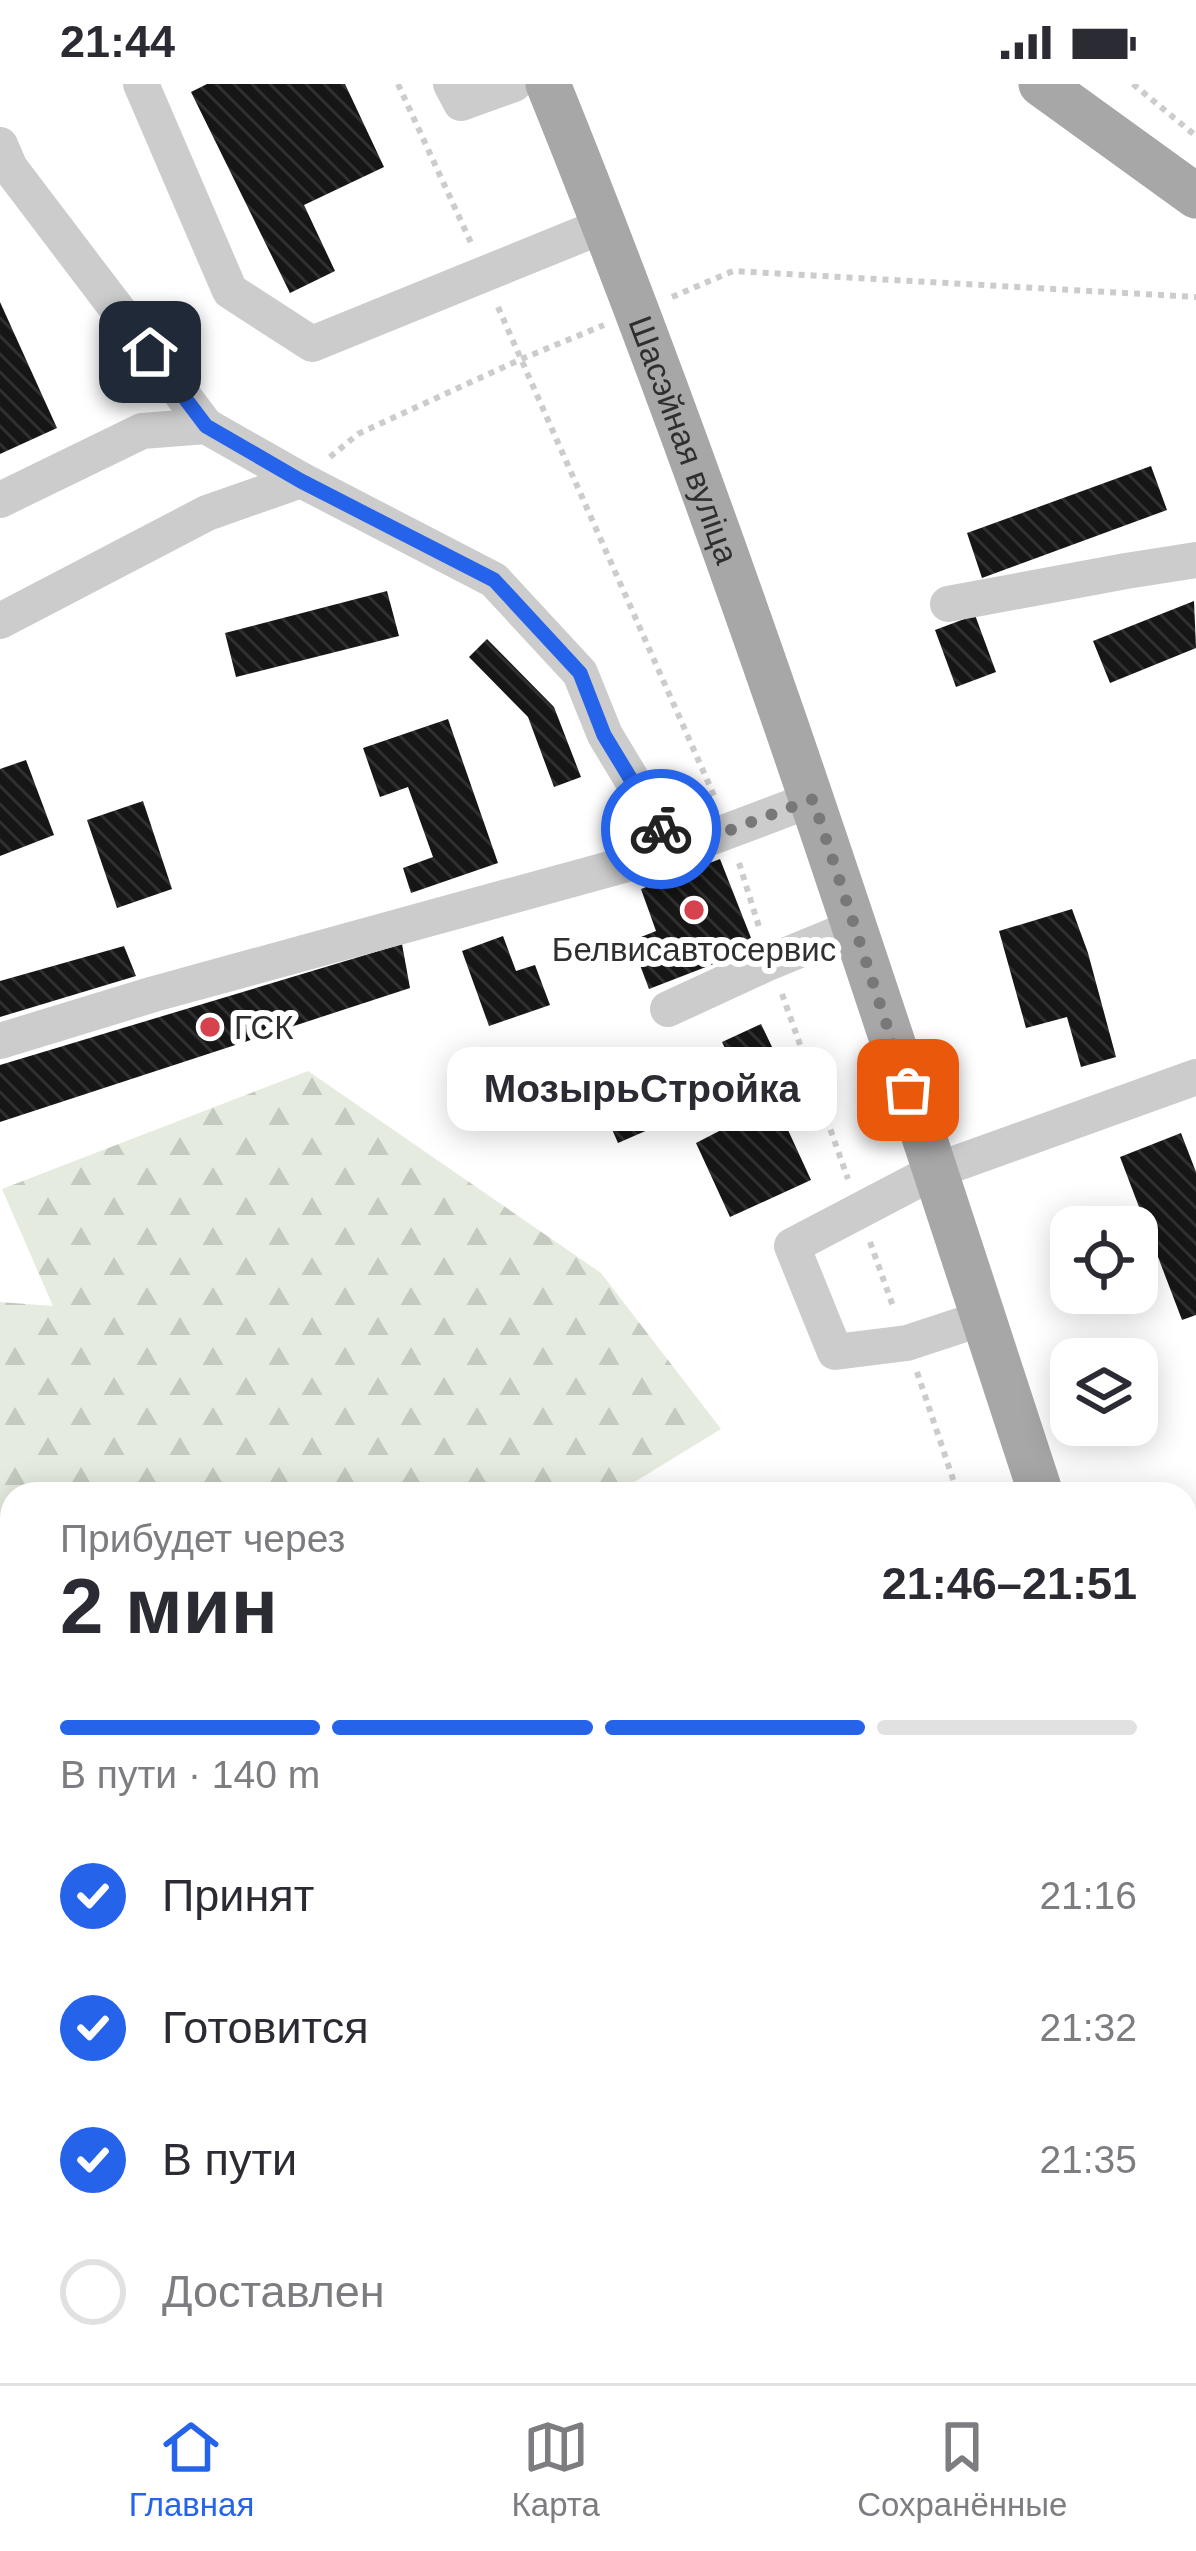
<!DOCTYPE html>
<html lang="ru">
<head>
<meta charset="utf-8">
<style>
  body { margin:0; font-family:Arial,sans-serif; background:#f2f2f3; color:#2b2b33; height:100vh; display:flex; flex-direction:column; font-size:45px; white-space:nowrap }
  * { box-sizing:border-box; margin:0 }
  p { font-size:39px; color:#7c7c81 }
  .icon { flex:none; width:66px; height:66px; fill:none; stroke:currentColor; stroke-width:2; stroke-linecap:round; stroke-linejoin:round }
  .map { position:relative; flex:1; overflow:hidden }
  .sheet { position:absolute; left:0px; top:1398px; width:1197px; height:903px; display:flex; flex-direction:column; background:#fff; border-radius:36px 36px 0 0; box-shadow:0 6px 30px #0003 }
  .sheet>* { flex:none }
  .buttons { position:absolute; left:1050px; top:1122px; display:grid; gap:24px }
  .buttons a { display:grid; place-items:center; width:108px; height:108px; border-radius:24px; background:#fff; box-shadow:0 6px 30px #0003; font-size:60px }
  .pin { position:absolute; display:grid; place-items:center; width:102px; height:102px; color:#fff; margin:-51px; border-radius:24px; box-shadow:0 6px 18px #0006 }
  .courier { position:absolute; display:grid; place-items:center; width:120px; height:120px; margin:-60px; border:9px solid #2563eb; border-radius:50%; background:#fff; color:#222; box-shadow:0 3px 15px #0007 }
  .bubble { position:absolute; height:84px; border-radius:24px; background:#fff; box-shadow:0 6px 30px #0003; font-size:39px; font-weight:700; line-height:84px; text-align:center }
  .summary em { font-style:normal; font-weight:700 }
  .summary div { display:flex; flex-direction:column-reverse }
  .summary { display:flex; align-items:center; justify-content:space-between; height:204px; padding:0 60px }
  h1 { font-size:78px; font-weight:700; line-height:90px }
  .bar { display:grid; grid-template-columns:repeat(4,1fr); gap:18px 12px; align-content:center; height:144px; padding:0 60px }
  .bar i { height:15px; border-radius:9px; background:#e1e1e2 }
  .bar .on { background:#2563eb }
  .bar p { grid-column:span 4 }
  ol { padding:0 60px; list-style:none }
  li { display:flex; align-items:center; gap:36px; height:132px }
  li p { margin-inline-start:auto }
  li .icon { padding:12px; border-radius:50%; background:#2563eb; color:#fff; stroke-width:4 }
  li:last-child { color:#7c7c81 }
  li i { width:66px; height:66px; border:6px solid #e1e1e2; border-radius:50% }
  .status { display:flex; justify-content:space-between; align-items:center; height:84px; padding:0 60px; background:#fff; direction:ltr }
  .status svg { height:33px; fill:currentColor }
  .tab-bar { display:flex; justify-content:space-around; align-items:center; height:168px; border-top:3px solid #e1e1e2; background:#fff; font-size:33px; color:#7c7c81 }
  .tab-bar a { display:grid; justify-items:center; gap:6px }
  .tab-bar .on { color:#2563eb }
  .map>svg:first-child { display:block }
  .forest { fill:url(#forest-firs) }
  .building { fill:url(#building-back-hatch) }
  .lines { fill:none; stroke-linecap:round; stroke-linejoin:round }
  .path { stroke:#ccc; stroke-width:6; stroke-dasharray:6 6; stroke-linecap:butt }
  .minor { stroke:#ccc; stroke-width:36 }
  .major { stroke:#a7a7a7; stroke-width:45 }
  .done { stroke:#787878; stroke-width:12; stroke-dasharray:0 21.6 }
  .route { stroke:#2563eb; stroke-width:15 }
  .poi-dot { fill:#d6424e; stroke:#fff; stroke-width:4.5 }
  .labels { text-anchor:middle; stroke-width:12; stroke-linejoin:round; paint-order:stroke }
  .street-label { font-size:33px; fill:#2f2f2f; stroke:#fff }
  .poi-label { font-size:33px; fill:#2f2f2f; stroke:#fff }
</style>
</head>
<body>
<div class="status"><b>21:44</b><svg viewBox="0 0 49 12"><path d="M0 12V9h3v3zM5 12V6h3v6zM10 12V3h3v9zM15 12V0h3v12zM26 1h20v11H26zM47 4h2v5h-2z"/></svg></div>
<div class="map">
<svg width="1196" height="2299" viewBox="0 0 1196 2299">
  <defs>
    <pattern id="forest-firs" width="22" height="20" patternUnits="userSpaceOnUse" patternTransform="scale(3)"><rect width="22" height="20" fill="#e5ebdf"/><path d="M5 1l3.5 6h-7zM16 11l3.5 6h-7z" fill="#c5cac0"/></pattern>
    <pattern id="building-back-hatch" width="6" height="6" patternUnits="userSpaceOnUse" patternTransform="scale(3)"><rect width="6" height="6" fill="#161616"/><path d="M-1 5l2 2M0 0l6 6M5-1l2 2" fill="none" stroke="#303030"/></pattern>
  </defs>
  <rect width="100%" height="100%" fill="#fff"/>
  <g class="forest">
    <polygon points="308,987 601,1189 721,1345 615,1410 272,1410 269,1404 257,1410 12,1410 12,1535 0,1541 0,1218 53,1222 2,1105"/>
    <polygon points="12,1636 12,1744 0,1721 0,1647"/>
    <polygon points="12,1845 12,2032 0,2040 0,1852"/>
    <polygon points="12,2100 11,2173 0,2180 0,2108"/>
  </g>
  <g class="building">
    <polygon points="207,0 345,0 384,83 304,121 335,187 290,209 191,8"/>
    <polygon points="0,218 57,344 0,370"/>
    <polygon points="1151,382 1167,426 982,494 967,449"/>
    <polygon points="387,507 399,552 236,593 225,549"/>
    <polygon points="1194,517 1196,564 1110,599 1093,557"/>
    <polygon points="975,531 996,588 956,603 935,546"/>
    <polygon points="487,555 554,623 581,693 554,703 528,633 469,573"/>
    <polygon points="448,635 498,779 411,809 403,784 433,773 408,703 380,713 363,664"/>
    <polygon points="26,676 54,751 0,772 0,685"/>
    <polygon points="143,717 172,805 117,824 87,736"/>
    <polygon points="720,775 755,864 649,905 631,857 656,847 641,805"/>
    <polygon points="1072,825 1088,869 1116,973 1081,983 1067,933 1026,944 999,847"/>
    <polygon points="503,852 516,887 535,881 550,921 489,942 462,867"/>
    <polygon points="402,860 410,904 0,1038 0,981"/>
    <polygon points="124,862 136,892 0,933 0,897"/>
    <polygon points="761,940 795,1011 776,1020 811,1096 730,1133 696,1059 727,1043 718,1024 747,1011 722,958"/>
    <polygon points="636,969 666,1038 618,1059 588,990"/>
    <polygon points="1181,1049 1196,1088 1196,1231 1182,1236 1120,1073"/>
    <polygon points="0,2224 12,2259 12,2289 21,2289 24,2299 0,2299"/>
    <polygon points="494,2289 526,2289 530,2299 469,2299"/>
    <polygon points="1046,2289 1085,2289 1086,2299 1047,2299"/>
  </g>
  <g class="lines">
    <g class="path">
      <polyline points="398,0 472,161"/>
      <polyline points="1133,0 1196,52"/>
      <polyline points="672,213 733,187 1196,213"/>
      <polyline points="498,223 716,716"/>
      <polyline points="330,373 358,350 519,276 604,241"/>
      <polyline points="739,779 760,846"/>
      <polyline points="782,910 848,1095"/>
      <polyline points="870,1158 894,1225"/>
      <polyline points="917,1288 958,1410"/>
      <polyline points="1112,2289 1113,2299"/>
    </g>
    <g class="minor">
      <polyline points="141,0 230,207 312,260 605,141"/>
      <polyline points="451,0 461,19 514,0"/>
      <polyline points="0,61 10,84 206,342 301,396"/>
      <polyline points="0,416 142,347 206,342"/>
      <polyline points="948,520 1126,487 1196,476"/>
      <polyline points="0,537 207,429 301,396 494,496 580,589 605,651 675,767 813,715"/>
      <polyline points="668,925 770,878 855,843"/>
      <polyline points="0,957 154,910 675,767"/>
      <polyline points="983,1234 907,1259 835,1268 792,1162 935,1087 1196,993"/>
      <polyline points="1185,1492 1196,1487"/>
      <polyline points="1185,1948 1196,1944"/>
      <polyline points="424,2289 427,2299"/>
      <polyline points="913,2289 923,2299"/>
    </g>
    <g class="major">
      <path id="s1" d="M548,0C735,462 886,937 1041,1410"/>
      <polyline points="1041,0 1196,112"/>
      <polyline points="1185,1980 1196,2063"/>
    </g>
  </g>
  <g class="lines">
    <polyline class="done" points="661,745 674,767 813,715 908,1006"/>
    <polyline class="route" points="150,268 206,342 301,397 494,496 580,589 604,651 661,745"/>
  </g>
  <g class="poi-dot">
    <circle cx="694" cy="826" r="12"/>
    <circle cx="210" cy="943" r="12"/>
  </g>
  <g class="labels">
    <g class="street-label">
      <text dy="12" stroke="none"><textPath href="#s1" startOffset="381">Шасэйная вуліца</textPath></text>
    </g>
    <g class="poi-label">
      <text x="694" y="877">Белвисавтосервис</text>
      <text x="234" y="955" text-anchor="start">ГСК</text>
    </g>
  </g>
</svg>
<div class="buttons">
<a><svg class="icon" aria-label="locate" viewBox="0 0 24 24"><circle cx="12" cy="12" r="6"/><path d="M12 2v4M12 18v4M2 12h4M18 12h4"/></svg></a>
<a><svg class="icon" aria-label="layers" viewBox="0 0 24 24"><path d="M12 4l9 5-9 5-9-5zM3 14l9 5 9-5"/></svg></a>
</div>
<div class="pin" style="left:908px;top:1006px;background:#ea580c"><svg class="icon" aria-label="bag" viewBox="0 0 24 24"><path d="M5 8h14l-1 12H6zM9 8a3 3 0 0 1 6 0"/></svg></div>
<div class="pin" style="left:150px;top:268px;background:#1f2937"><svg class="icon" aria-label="home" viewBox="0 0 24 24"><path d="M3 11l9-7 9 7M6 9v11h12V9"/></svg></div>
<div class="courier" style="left:661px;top:745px"><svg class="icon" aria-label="bike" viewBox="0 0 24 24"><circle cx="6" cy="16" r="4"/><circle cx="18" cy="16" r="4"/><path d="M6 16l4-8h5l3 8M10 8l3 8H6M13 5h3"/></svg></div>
<div class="bubble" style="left:447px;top:963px;width:390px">МозырьСтройка</div>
<section class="sheet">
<div class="summary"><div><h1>2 мин</h1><p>Прибудет через</p></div><em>21:46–21:51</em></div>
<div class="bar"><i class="on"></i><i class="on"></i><i class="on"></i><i></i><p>В пути · 140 m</p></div>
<ol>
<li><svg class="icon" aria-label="check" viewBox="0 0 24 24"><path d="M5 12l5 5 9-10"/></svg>Принят<p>21:16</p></li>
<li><svg class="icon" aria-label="check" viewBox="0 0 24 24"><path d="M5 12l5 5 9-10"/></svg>Готовится<p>21:32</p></li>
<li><svg class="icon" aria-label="check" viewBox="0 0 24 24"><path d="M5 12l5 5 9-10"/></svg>В пути<p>21:35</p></li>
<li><i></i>Доставлен</li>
</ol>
</section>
</div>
<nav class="tab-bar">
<a class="on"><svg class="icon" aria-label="home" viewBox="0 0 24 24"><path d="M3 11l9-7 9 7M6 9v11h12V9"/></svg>Главная</a>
<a><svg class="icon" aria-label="map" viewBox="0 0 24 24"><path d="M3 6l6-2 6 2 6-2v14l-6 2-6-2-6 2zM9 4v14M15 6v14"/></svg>Карта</a>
<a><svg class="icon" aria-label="saved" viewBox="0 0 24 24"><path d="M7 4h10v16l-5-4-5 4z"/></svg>Сохранённые</a>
</nav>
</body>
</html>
